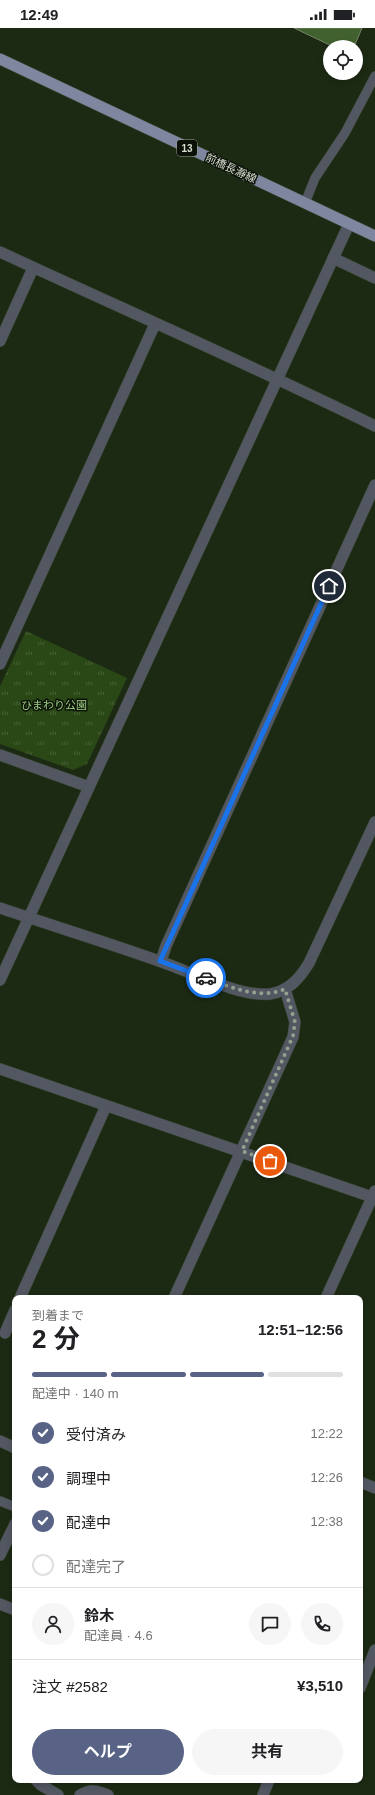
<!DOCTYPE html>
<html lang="ja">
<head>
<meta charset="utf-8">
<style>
  body { margin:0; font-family:Helvetica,"Noto Sans JP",sans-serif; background:#f6f6f6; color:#202124; height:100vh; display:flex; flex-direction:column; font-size:15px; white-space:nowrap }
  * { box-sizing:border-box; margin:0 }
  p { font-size:13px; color:#757577 }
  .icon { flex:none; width:22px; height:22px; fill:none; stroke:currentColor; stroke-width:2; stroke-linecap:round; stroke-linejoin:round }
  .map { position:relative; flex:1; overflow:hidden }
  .side { position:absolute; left:12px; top:1267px; width:351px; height:488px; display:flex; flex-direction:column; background:#fff; border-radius:8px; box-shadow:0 2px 6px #0003 }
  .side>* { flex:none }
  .buttons { position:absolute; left:323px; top:12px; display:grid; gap:8px }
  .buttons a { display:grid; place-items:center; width:40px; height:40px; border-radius:50%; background:#fff; box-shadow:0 2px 6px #0003; font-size:20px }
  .pin { position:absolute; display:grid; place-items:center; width:34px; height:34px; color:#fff; margin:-17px; border:2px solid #fff; border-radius:50%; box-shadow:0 1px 4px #0007 }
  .courier { position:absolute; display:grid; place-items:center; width:40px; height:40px; margin:-20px; border:3px solid #1a73e8; border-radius:50%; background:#fff; color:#222; box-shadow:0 1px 5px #0007 }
  .headline em { font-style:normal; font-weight:700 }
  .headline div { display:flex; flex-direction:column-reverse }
  .headline { display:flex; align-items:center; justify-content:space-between; height:68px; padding:0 20px }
  h1 { font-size:26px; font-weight:700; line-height:30px }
  .bar { display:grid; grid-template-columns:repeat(4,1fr); gap:6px 4px; align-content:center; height:48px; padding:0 20px }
  .bar i { height:5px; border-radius:3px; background:#e0e0e0 }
  .bar .active { background:#586386 }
  .bar p { grid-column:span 4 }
  .line { display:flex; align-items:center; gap:10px; padding:0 20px; border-top:1px solid #e0e0e0 }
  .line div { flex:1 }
  .round { display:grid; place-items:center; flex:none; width:42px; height:42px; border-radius:21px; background:#f6f6f6 }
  ol { padding:0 20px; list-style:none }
  li { display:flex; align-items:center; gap:12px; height:44px }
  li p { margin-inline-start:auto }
  li .icon { padding:4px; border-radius:50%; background:#586386; color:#fff; stroke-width:4 }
  li:last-child { color:#757577 }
  li i { width:22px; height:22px; border:2px solid #e0e0e0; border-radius:50% }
  .primary-button { display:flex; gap:8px; margin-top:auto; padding:8px 20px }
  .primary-button a { flex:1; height:46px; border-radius:24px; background:#586386; color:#fff; font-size:16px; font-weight:700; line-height:46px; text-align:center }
  .primary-button a+a { background:#f6f6f6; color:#202124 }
  .status { display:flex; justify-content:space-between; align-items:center; height:28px; padding:0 20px; background:#fff; direction:ltr }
  .status svg { height:11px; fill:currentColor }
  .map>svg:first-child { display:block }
  .park { fill:url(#park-tufts) }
  .building { fill:#41612e; stroke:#738469 }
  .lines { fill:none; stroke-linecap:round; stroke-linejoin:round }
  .service-casing { stroke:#3a4732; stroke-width:10 }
  .minor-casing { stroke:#3a4732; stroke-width:12 }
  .tertiary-casing { stroke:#3a4732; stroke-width:12 }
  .primary-casing { stroke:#3a4732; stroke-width:12 }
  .service { stroke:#525762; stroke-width:9 }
  .minor { stroke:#525762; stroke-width:11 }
  .tertiary { stroke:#525762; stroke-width:11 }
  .primary { stroke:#7e879f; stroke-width:11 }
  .done { stroke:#94a08e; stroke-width:4; stroke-dasharray:0 7.2 }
  .route { stroke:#1a73e8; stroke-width:5 }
  .labels { text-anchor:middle; stroke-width:3; stroke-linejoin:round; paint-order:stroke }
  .shield { fill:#0b1107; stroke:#98a194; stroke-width:1 }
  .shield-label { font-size:10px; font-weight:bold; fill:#d5dfd0 }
  .street-label { font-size:11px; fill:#d5dfd0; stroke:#0b1107 }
  .park-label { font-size:11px; fill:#9ece82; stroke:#0b1107 }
</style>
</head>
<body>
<div class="status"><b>12:49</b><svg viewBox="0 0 49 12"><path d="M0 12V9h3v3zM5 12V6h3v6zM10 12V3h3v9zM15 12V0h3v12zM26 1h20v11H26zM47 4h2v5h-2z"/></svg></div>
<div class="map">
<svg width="375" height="1767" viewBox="0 0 375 1767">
  <defs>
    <pattern id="park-tufts" width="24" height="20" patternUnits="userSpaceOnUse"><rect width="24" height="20" fill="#2a4716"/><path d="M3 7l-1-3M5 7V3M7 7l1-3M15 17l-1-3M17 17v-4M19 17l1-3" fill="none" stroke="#486137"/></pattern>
  </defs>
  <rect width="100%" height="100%" fill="#1c2a14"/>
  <polygon class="park" points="26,603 127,650 87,736 73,742 0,716 0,658"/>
  <polygon class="building" points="294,0 362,0 354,19 334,19"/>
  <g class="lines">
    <g class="service-casing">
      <g id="service">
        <polyline points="305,175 315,150 345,105 375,48"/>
        <polyline points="0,1473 15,1479"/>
      </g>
    </g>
    <g class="minor-casing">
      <g id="minor">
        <path d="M0,224C125,282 251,337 375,398"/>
        <polyline points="333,230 375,250"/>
        <polyline points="0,313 33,240"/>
        <polyline points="0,636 155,296"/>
        <polyline points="0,727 89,759"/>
        <polyline points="161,933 166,918 375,457"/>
        <polyline points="0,952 349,196"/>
        <polyline points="0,1041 375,1170"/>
        <polyline points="20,1270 106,1078"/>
        <polyline points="174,1270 293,1009 295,994 285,961"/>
        <polyline points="326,1270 375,1163"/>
        <polyline points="5,1305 15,1282"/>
        <polyline points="0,1413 15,1420"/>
        <polyline points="360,1454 375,1460"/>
        <polyline points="0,1527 15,1496"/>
        <polyline points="0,1576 15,1582"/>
        <polyline points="360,1660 375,1622"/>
        <polyline points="36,1752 41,1757 58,1767"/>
        <path d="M80,1767C91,1761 96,1762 108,1767"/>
        <polyline points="263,1767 269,1752"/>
      </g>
    </g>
    <g class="tertiary-casing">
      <path id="tertiary" d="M0,880C53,898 106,914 159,933C189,943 239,969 270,966C289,963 300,950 309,935L375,794"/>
    </g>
    <g class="primary-casing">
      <polyline id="primary" points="0,31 375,208"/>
    </g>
    <use href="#service" class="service"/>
    <use href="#minor" class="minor"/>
    <use href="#tertiary" class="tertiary"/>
    <use href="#primary" class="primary"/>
  </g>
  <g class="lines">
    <path class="done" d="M206,950C230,959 260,972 285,961L295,994L293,1008L242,1123L270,1133"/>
    <polyline class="route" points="206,950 160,933 329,558"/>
  </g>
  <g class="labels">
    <rect class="shield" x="177" y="112" width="20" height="16" rx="3"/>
    <g class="shield-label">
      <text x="187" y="124">13</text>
    </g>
    <g class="street-label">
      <text transform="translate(231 140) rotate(25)" y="4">前橋長瀞線</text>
    </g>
    <g class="park-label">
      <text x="54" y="681">ひまわり公園</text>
    </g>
  </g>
</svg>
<div class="buttons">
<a><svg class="icon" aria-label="locate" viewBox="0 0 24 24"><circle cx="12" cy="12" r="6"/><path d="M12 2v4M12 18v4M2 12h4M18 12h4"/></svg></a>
</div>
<div class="pin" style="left:270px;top:1133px;background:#ea580c"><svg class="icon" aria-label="bag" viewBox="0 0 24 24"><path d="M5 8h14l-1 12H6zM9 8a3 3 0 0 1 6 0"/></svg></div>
<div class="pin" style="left:329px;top:558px;background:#1f2937"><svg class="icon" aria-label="home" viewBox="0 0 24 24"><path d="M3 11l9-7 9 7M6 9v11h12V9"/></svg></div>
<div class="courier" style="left:206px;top:950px"><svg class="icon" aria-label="car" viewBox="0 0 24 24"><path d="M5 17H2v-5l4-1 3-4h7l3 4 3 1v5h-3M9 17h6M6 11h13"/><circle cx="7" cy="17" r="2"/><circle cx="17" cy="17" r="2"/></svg></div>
<section class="side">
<div class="headline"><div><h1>2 分</h1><p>到着まで</p></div><em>12:51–12:56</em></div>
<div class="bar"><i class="active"></i><i class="active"></i><i class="active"></i><i></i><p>配達中 · 140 m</p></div>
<ol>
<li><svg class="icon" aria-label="check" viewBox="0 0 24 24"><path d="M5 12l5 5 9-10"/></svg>受付済み<p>12:22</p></li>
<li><svg class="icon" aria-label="check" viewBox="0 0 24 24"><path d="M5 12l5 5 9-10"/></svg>調理中<p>12:26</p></li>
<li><svg class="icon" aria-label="check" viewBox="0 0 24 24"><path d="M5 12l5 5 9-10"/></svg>配達中<p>12:38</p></li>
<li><i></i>配達完了</li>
</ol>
<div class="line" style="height:72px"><a class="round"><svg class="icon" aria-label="person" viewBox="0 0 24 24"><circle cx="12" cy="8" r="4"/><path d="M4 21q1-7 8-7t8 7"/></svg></a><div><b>鈴木</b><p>配達員 · 4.6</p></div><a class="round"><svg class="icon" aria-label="chat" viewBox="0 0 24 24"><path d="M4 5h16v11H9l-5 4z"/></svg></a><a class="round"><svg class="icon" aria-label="phone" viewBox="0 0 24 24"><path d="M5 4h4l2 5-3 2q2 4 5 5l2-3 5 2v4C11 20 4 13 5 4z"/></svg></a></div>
<div class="line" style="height:52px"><div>注文 #2582</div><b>¥3,510</b></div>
<div class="primary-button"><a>ヘルプ</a><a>共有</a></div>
</section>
</div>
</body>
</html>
